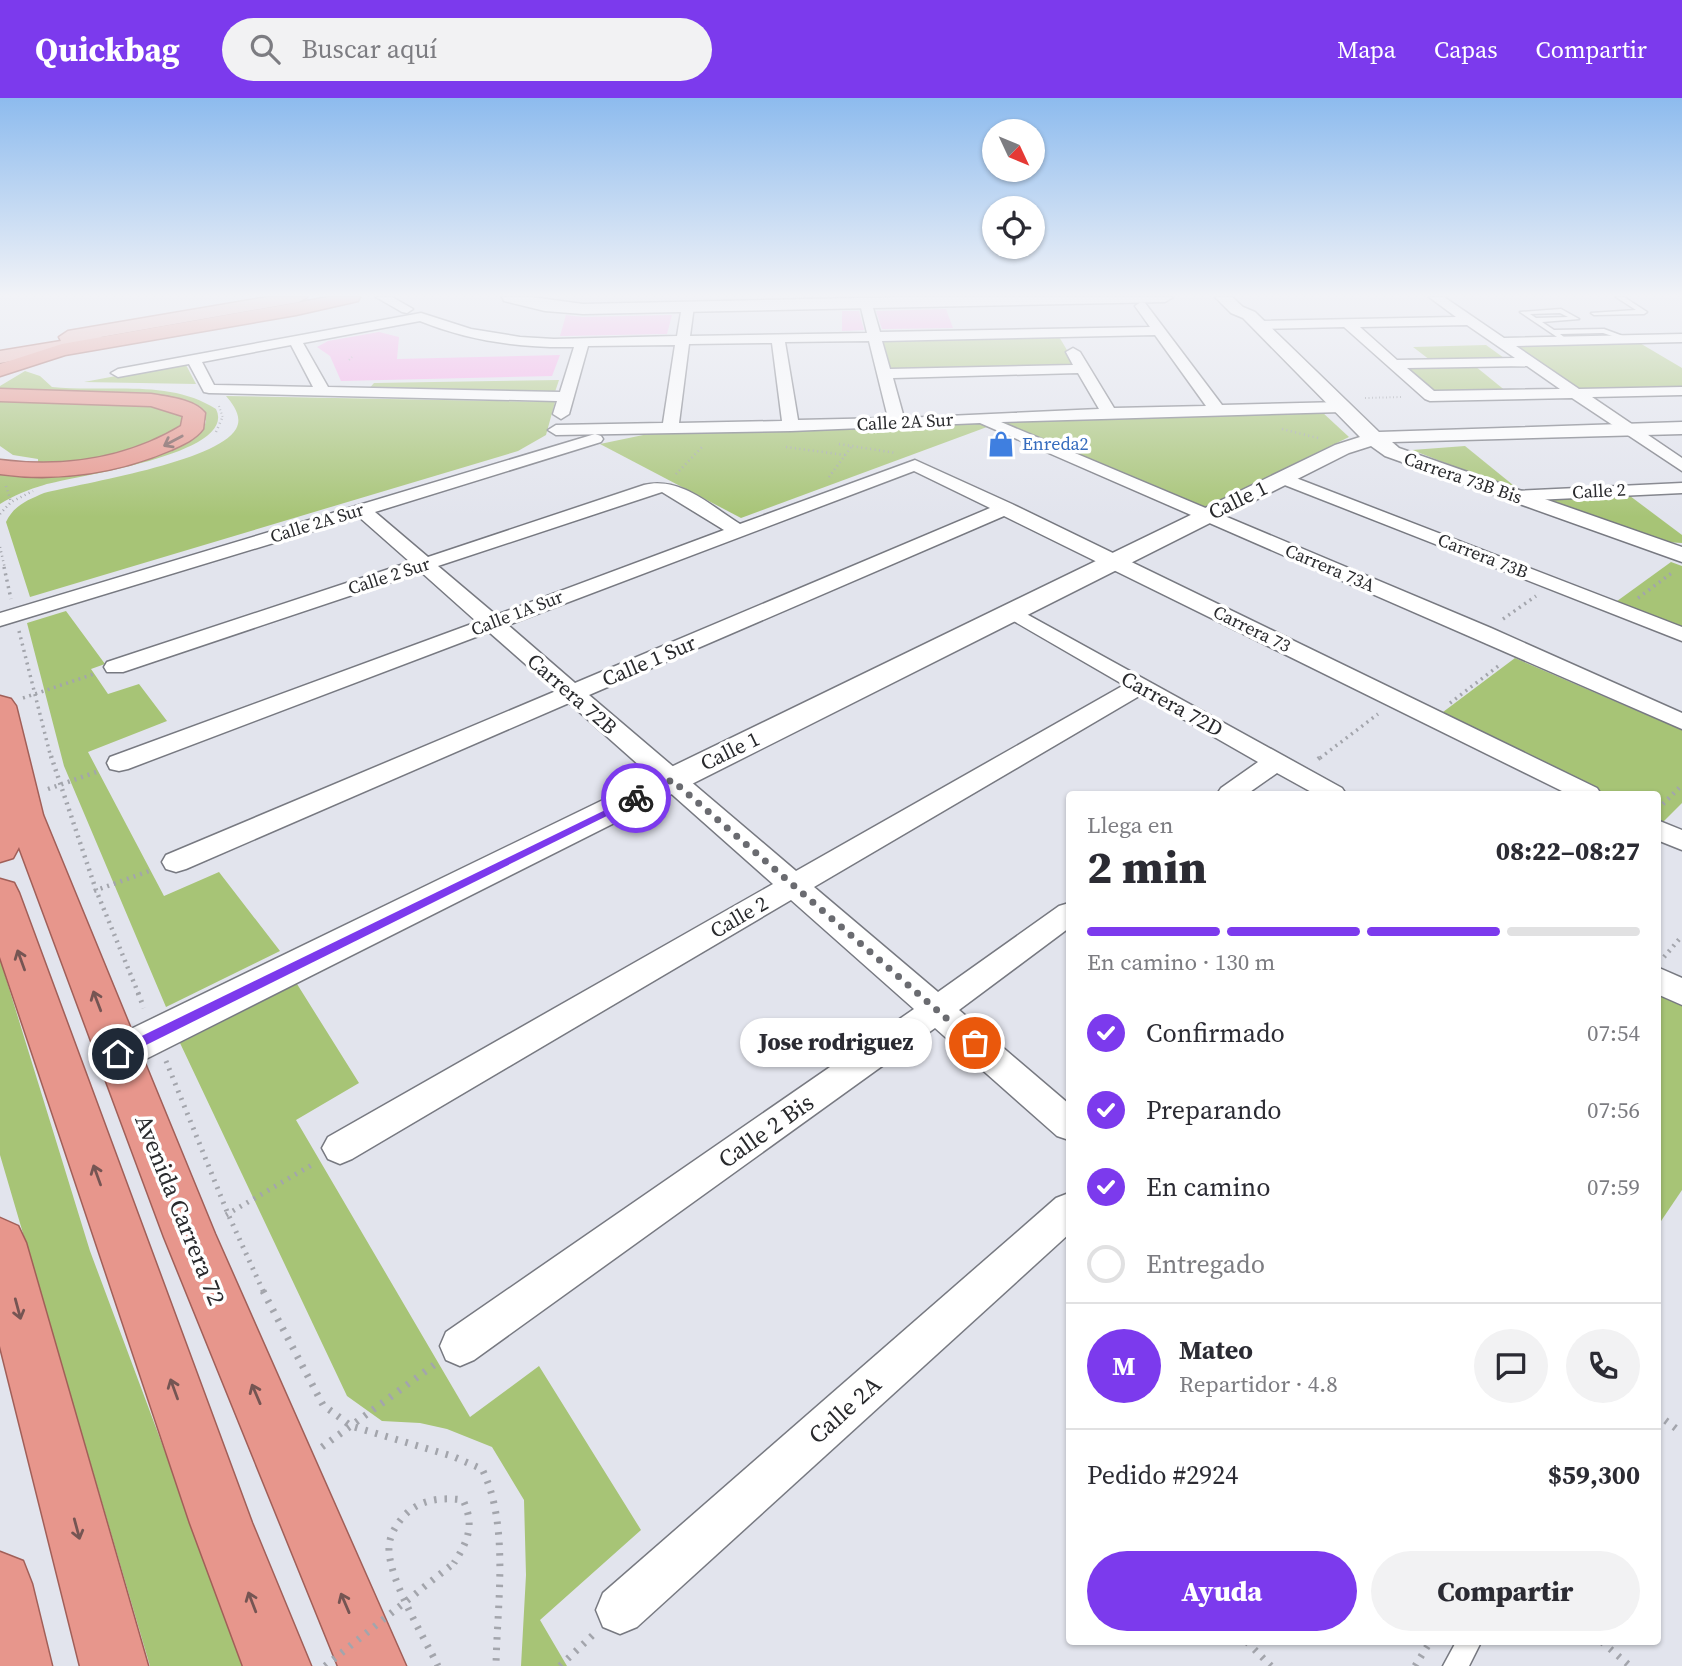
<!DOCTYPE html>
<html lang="es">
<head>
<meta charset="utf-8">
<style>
  body { margin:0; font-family:"Source Serif 4",serif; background:#f2f2f3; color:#2b2b33; height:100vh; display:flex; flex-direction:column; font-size:26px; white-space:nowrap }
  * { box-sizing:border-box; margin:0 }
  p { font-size:23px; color:#7c7c81 }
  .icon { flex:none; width:38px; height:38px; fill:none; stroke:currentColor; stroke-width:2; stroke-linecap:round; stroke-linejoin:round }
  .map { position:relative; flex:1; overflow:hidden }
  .details { position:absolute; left:1066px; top:693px; width:595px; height:854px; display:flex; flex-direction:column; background:#fff; border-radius:7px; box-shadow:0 2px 5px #0004 }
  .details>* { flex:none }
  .needle { width:46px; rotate:134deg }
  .controls { position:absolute; left:982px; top:21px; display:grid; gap:14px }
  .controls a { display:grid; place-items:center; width:63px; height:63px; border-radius:50%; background:#fff; box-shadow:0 2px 5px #0004; font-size:35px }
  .pin { position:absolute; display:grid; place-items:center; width:60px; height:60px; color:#fff; margin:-30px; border:4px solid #fff; border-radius:50%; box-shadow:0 2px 7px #0007 }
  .courier { position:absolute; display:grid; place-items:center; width:70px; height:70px; margin:-35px; border:5px solid #7c3aed; border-radius:50%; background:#fff; color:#222; box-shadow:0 2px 9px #0007 }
  .bubble { position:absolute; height:49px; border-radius:24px; background:#fff; box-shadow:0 2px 5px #0004; font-size:23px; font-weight:800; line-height:49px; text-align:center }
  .summary em { font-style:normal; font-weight:800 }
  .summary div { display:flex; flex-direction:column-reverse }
  .summary { display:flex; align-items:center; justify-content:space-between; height:119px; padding:0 21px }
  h1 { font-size:46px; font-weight:800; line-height:52px }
  .bar { display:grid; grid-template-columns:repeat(4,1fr); gap:10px 7px; align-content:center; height:84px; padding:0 21px }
  .bar i { height:9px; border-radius:5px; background:#e1e1e2 }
  .bar .on { background:#7c3aed }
  .bar p { grid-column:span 4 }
  .line { display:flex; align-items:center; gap:18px; padding:0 21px; border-top:2px solid #e1e1e2 }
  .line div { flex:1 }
  .round { display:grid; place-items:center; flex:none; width:74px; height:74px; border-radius:37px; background:#f2f2f3 }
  ol { padding:0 21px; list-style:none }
  li { display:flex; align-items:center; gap:21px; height:77px }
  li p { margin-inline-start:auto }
  li .icon { padding:7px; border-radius:50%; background:#7c3aed; color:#fff; stroke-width:4 }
  li:last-child { color:#7c7c81 }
  li i { width:38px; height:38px; border:4px solid #e1e1e2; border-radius:50% }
  .button { display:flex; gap:14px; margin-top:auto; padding:14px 21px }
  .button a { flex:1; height:80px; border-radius:42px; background:#7c3aed; color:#fff; font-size:28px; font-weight:800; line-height:80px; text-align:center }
  .button a+a { background:#f2f2f3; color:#2b2b33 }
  header { display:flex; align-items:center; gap:42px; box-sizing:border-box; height:98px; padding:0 35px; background:#7c3aed; color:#fff }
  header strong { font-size:33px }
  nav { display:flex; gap:38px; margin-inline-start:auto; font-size:24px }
  .search { width:490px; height:63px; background:#f2f2f3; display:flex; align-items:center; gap:18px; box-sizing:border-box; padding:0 24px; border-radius:38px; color:#7c7c81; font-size:26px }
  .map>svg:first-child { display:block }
  .green { fill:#a7c476 }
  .building { fill:#f9a6e8 }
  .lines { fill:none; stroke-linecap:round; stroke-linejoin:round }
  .service-casing { stroke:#777981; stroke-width:3 }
  .minor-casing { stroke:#777981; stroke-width:3 }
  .tertiary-casing { stroke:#777981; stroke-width:3 }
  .secondary-casing { stroke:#777981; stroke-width:3 }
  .primary-casing { stroke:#a15f58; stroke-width:3 }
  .trunk-casing { stroke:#a15f58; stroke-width:3 }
  .path-far5 { stroke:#a3a5ac; stroke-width:2; stroke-dasharray:1 2.5; stroke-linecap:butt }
  .path-far4 { stroke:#a3a5ac; stroke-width:2.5; stroke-dasharray:1 3.5; stroke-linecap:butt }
  .path-far3 { stroke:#a3a5ac; stroke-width:3.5; stroke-dasharray:2 4.5; stroke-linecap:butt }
  .path-far2 { stroke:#a3a5ac; stroke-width:4.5; stroke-dasharray:2 5; stroke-linecap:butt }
  .path-far1 { stroke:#a3a5ac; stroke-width:5; stroke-dasharray:2 6; stroke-linecap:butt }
  .path { stroke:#a3a5ac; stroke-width:7; stroke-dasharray:2.5 8; stroke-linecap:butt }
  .service { fill:#fff; fill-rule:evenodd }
  .minor { fill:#fff; fill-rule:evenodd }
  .tertiary { fill:#fff; fill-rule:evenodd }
  .secondary { fill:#fff; fill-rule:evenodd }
  .primary { fill:#edb0a9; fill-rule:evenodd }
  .trunk { fill:#e7968c; fill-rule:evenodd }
  .path-bridge { stroke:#a3a5ac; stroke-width:7; stroke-dasharray:2.5 8; stroke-linecap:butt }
  .oneway { stroke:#755553 }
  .route { fill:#7c3aed }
  .done { stroke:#6a6b70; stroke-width:7; stroke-dasharray:0 12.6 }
  .labels { text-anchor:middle; stroke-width:7; stroke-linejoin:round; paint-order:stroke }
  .far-street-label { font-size:18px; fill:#292a2d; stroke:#fff }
  .far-shop-label { font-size:18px; fill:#366cbe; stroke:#fff; text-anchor:start }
  .street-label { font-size:21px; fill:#292a2d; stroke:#fff }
  .near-street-label { font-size:24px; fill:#292a2d; stroke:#fff }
</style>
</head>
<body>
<header>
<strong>Quickbag</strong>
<div class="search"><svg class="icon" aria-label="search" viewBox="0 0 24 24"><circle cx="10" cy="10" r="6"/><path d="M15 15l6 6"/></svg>Buscar aquí</div>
<nav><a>Mapa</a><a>Capas</a><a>Compartir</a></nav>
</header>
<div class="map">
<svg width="1682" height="1568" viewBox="0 0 1682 1568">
  <rect width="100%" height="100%" fill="#e2e4ed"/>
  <g class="green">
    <polygon points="1058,237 1077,269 887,273 880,241"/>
    <polygon points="1638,244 1682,270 1682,289 1580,292 1514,247"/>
    <polygon points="1486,247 1504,260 1430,262 1413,249"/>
    <polygon points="185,265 196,286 84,284"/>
    <polygon points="1475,268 1507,294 1435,295 1406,269"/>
    <path d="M25,273L40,278L52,289C106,295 168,280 216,311C239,357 72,378 44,387C29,391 13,398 0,406V376H48L195,337L204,330L206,323L199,310L0,294V288Z"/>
    <polygon points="559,282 555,294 367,293 374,285"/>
    <path d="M226,298L555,304L546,337L518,353L30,499L6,424C14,407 28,402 44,395C83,385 217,364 236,331C243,319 233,306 226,298Z"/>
    <polygon points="0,300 163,307 187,318 182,333 120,358 38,370 38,361 13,357 0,348"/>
    <polygon points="1322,314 1349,339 1201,412 991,322"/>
    <polygon points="978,325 987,329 741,420 600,346 648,336"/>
    <polygon points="1465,348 1513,387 1502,387 1412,352"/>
    <polygon points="1626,395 1682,437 1682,445 1665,444 1545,402"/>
    <polygon points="1671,464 1682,468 1682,533 1613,506"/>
    <polygon points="66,513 105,566 91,571 108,596 139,586 167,623 88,654 164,798 219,774 280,853 166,909 64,668 27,525"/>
    <polygon points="1515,560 1682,632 1682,705 1663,724 1657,721 1657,696 1606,696 1439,617"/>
    <polygon points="0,861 90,1153 245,1568 150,1568 0,1057"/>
    <polygon points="297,886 359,985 296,1022 470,1319 539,1268 641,1432 540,1522 567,1568 521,1568 526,1477 524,1402 492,1349 447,1331 420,1325 382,1323 347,1298 180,945"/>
    <polygon points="1657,893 1682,907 1682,1092 1657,1129"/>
  </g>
  <g class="building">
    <polygon points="946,211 953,230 882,231 876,213"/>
    <polygon points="859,213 864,232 842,233 842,213"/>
    <polygon points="566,217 583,219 672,217 667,236 560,238"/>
    <polygon points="379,234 399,239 397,261 560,257 552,278 341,283 330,258 317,249 328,243"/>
  </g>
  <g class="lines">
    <g class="service-casing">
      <g id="service">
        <polygon points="1616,199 1624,199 1647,214 1644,216 1594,217 1591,215 1636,212"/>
        <path d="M1561,211L1579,221L1542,224L1554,232L1604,231L1631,241L1628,243L1603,235L1560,236L1569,243L1566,245L1520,214ZM1560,215L1568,219L1536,220L1530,216Z"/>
        <polygon points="1456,1544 1481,1544 1469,1568 1443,1568"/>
      </g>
    </g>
    <g class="minor-casing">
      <g id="minor">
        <polygon points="376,199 392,199 413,211 407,215 402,214"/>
        <path d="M1429,199H1444L1504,240L1682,236V244L1516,248L1579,291L1682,289V297L1592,299L1682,360V373L1572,300L1430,303L1425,301L1344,229L1259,231L1252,227L1259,223L1456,219ZM1467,227L1515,260L1397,262L1360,229ZM1527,268L1560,291L1434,293L1407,270Z"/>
        <path d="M688,204L694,208L690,238L867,235L861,210L867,206L873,210L880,234L1150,229L1135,208L1141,204L1145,205L1222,307L1342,304L1350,309L1342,314L1001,324L1491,530L1682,615V631L980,325L791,333L556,337L548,332L556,327L663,325L675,247L588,248L569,316L561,321L553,316L557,303L209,295L204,294L189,266L118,279L111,275L118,271L421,215L471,231L520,239L554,241L677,238L682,208ZM420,223C469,243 521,250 574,249L560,294L328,289L303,245ZM1155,237L1206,308L1114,310L1080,254L1073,250L1066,254L1073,267L890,271L882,243ZM869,243L888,320L798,322L785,244ZM772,245L782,323L679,325L689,246ZM291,247L313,289L214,287L202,264ZM1078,275L1099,311L904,320L893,280Z"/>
        <path d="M595,336L601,338L603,341L601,344L375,414L428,459L644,387C680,378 711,408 740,426L915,362L1012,406L1597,690L1601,696H1568L1004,418L589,597L796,773L1124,587L1005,518L1002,514L1005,510L1012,508L1342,690L1346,696H1315L1277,675L1247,696H1217L1221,690L1258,664L1141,597L814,789L938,894L1059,808L1069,805V830L959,912L1069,1006V1042L1057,1038L935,930L474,1262L460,1268L446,1262L440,1248L446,1234L914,911L791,802L352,1061L340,1066L328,1061L322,1050L328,1039L773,786L569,605L186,771L176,774L166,771L162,764L166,757L556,593L489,534L128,671L119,673L110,671L107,665L110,659L477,524L421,474L123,574H107L104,569L107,564L410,464L359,419L0,528V515ZM914,373L990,410L575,585L508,527ZM662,394L724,432L496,517L438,468Z"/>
        <polygon points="1283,375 1682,529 1682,543 1277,384 1274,380"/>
        <polygon points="1682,385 1682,395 1516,403 1507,398 1516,393"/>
        <polygon points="1657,722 1682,732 1682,752 1657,742"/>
        <polygon points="1657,869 1682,880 1682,907 1657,896"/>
        <polygon points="1069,1095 1069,1136 637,1529 620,1536 603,1529 596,1512 603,1495 1056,1100"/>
      </g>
    </g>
    <g class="tertiary-casing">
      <polygon id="tertiary" points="1215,199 1232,199 1243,209 1255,214 1379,334 1682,324 1682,336 1392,344 1399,350 1682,449 1682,464 1385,358 1371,348 1349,355 132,968 118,973 104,968 98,956 104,944 1335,347 1360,339 1243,220 1231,215"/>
    </g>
    <g class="secondary-casing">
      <polygon id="secondary" points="502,199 531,199 583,206 906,199 1173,199 1165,204 583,216 545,213 504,203"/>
    </g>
    <g class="primary-casing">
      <polygon id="primary" points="268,199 307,199 299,204 101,239 104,243 102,247 0,265 0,253 61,243 59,239 68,233"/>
    </g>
    <g class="trunk-casing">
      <g id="trunk">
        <polygon points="329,199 360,199 358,203 296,217 65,257 0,278 0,266 62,246"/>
        <path d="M0,291L151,296C168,299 194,301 205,315L203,331C196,341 182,347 171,352C118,375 58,384 0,376V362C63,370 126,361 181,328L183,318L151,308L0,303Z"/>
        <polygon points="0,598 11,601 16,608 43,717 215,1136 406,1568 338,1568 164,1139 19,749 13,760 0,764"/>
        <polygon points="0,781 14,785 19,795 252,1425 311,1568 243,1568 190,1425 0,859"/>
        <polygon points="0,1120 18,1128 26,1145 148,1568 80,1568 0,1248"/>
        <polygon points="0,1454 23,1463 32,1486 52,1568 0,1568"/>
      </g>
    </g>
    <g class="path-far5">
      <polyline points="349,262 352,259"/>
      <polyline points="1365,300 1402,299"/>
      <polyline points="219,308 223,320"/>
    </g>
    <g class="path-far4">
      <polyline points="1282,331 1318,340"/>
      <polyline points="216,334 223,318"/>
      <polyline points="839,346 896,355"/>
      <polyline points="786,349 845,357"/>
      <polyline points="676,376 704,347"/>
      <polyline points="829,379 852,348"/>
      <polyline points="6,388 11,404"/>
      <polyline points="0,416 11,404 33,393"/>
      <polyline points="0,449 5,471"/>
    </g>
    <g class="path-far3">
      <polyline points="4,469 11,501"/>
      <polyline points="1638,500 1673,474"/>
      <polyline points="1503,521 1536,498"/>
      <polyline points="19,533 51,660"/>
      <polyline points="23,600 94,576"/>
      <polyline points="1450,605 1501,566"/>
      <polyline points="1320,660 1378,616"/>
    </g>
    <g class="path-far2">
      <polyline points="51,658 96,792 139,897"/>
      <polyline points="1318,661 1322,658"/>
      <polyline points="48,691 99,673"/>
      <polyline points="1658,711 1682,687"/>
      <polyline points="94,793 152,772"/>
      <polyline points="1664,859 1682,838"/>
    </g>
    <g class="path-far1">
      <polyline points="138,895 144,910"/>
      <polyline points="166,963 228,1116 264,1195"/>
      <polyline points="226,1117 315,1065"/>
    </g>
    <g class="path">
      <path d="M263,1193L323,1307L351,1328L452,1358L482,1371C510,1427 497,1506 496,1568"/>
      <polyline points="1657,1316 1682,1335"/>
      <polyline points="322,1349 434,1267"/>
      <polyline points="1247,1544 1271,1568"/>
      <polyline points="1602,1544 1630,1568"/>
      <path d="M438,1568C424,1539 387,1479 389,1448C390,1437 396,1427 403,1419C419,1401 441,1399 463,1402C475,1427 468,1443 454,1465"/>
      <polyline points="560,1568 595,1535"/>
      <polyline points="1415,1568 1430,1544"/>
    </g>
    <use href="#service" class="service"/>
    <use href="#minor" class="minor"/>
    <use href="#tertiary" class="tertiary"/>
    <use href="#secondary" class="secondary"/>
    <use href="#primary" class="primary"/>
    <use href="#trunk" class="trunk"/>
    <polyline class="path-bridge" points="325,1568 454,1465"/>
  </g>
  <defs><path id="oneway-shaft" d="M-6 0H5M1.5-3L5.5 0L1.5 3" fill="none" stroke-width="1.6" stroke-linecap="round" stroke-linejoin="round" transform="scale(1.75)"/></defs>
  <g class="oneway">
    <use href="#oneway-shaft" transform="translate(173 343) rotate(152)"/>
    <use href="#oneway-shaft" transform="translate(21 862) rotate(-110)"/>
    <use href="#oneway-shaft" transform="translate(97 903) rotate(-111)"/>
    <use href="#oneway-shaft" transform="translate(97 1077) rotate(-110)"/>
    <use href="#oneway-shaft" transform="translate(18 1211) rotate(75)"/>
    <use href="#oneway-shaft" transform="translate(174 1291) rotate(-110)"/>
    <use href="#oneway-shaft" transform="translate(256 1296) rotate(-113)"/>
    <use href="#oneway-shaft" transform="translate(77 1431) rotate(75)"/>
    <use href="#oneway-shaft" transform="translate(252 1504) rotate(-111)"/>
    <use href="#oneway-shaft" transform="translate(345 1505) rotate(-113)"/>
  </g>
  <linearGradient id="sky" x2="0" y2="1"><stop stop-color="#8dbbee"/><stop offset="0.47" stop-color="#f2f3f7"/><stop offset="1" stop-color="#f2f3f7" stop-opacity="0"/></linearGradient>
  <rect width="1682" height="419" fill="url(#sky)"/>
  <polygon class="route" points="636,697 641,700 639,702 122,959 113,959 111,956 113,952"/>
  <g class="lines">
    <polyline class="done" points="636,700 672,682 975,945"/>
  </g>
  <defs>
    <g id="shop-bare" transform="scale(2.1)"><path d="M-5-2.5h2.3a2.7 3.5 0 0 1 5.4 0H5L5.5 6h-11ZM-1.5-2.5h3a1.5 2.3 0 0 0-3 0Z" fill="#3f7fe0" stroke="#fff" stroke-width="2.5" paint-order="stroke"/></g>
  </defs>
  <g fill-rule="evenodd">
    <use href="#shop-bare" x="1001" y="346"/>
  </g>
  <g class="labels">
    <g class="far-street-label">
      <text transform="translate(905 324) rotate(-3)" y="6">Calle 2A Sur</text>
      <text transform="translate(1463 380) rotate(19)" y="6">Carrera 73B Bis</text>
      <text transform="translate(1599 393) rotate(-3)" y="6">Calle 2</text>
      <text transform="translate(317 425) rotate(-17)" y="6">Calle 2A Sur</text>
      <text transform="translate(1483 458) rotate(21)" y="6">Carrera 73B</text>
      <text transform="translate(1330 470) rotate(23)" y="6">Carrera 73A</text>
      <text transform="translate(389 478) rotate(-18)" y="6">Calle 2 Sur</text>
      <text transform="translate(517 515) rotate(-21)" y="6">Calle 1A Sur</text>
      <text transform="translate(1252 531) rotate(26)" y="6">Carrera 73</text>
    </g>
    <g class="far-shop-label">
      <text x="1022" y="352">Enreda2</text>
    </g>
    <g class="street-label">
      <text transform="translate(1238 402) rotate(-26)" y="7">Calle 1</text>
      <text transform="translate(649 563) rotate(-23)" y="7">Calle 1 Sur</text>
      <text transform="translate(572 596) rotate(41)" y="7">Carrera 72B</text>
      <text transform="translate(1172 606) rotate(29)" y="7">Carrera 72D</text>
      <text transform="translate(730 653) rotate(-26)" y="7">Calle 1</text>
      <text transform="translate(739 819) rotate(-30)" y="7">Calle 2</text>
    </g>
    <g class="near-street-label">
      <text transform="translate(766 1033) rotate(-35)" y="8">Calle 2 Bis</text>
      <text transform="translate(180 1112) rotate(68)" y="8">Avenida Carrera 72</text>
      <text transform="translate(845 1312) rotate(-42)" y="8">Calle 2A</text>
    </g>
  </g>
</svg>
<div class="controls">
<a><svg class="needle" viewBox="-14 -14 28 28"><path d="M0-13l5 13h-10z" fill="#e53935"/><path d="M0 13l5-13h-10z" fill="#7c7c81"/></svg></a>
<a><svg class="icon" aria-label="locate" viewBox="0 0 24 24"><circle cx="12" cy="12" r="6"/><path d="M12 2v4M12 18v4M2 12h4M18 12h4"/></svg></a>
</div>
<div class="pin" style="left:975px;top:945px;background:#ea580c"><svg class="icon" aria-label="bag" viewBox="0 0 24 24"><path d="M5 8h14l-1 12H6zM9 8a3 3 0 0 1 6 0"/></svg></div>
<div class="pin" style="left:118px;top:956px;background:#1f2937"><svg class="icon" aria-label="home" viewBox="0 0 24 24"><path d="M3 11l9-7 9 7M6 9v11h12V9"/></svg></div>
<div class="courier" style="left:636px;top:700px"><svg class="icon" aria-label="bike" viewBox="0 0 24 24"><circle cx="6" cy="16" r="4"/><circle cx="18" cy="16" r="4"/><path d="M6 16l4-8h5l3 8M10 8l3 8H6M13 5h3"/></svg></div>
<div class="bubble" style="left:740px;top:920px;width:192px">Jose rodriguez</div>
<section class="details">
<div class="summary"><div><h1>2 min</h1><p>Llega en</p></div><em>08:22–08:27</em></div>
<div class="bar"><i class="on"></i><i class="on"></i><i class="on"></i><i></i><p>En camino · 130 m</p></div>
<ol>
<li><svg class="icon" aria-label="check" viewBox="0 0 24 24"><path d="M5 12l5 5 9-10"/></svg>Confirmado<p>07:54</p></li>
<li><svg class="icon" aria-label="check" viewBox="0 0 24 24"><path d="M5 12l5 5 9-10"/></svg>Preparando<p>07:56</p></li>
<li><svg class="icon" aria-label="check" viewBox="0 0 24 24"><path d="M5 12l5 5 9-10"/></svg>En camino<p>07:59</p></li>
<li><i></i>Entregado</li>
</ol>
<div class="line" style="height:126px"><b class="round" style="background:#7c3aed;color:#fff">M</b><div><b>Mateo</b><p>Repartidor · 4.8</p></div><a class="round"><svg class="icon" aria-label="chat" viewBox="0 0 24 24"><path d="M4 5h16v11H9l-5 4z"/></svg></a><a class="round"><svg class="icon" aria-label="phone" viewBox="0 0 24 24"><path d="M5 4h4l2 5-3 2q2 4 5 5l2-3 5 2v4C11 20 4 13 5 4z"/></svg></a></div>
<div class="line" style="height:91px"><div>Pedido #2924</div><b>$59,300</b></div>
<div class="button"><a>Ayuda</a><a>Compartir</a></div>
</section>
</div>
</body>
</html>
